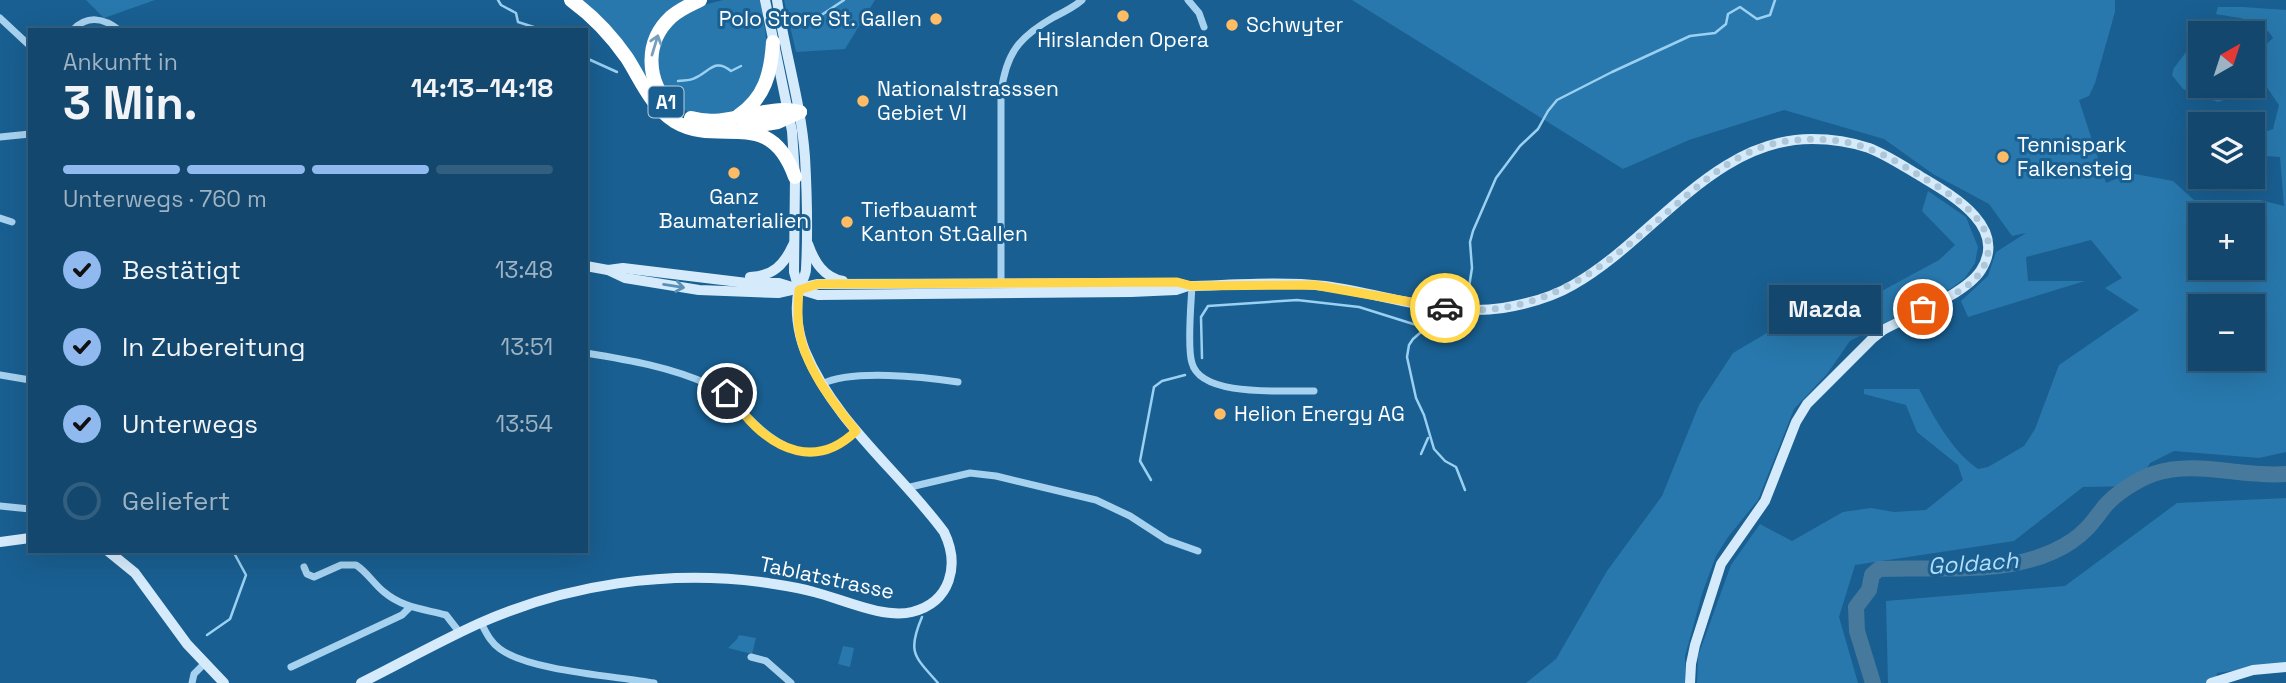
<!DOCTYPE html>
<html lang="de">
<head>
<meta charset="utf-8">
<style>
  body { margin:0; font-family:"Space Grotesk",sans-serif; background:#205175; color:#f1f3f6; height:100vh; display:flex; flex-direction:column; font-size:26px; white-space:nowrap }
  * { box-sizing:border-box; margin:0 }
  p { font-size:23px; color:#9db2c2 }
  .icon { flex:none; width:38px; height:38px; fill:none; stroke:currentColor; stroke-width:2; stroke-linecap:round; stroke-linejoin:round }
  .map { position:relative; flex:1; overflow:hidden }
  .sheet { position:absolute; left:28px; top:28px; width:560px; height:525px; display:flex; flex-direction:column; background:#13476d; border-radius:0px; box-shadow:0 7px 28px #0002,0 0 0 2px #325f80 }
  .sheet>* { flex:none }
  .needle { width:46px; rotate:39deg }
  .tools { position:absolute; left:2188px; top:21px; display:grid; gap:14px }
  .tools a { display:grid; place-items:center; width:77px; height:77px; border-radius:0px; background:#13476d; box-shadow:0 7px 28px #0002,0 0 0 2px #325f80; font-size:35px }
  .pin { position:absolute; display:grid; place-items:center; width:60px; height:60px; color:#fff; margin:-30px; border:4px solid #fff; border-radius:50%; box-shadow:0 2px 7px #0007 }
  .courier { position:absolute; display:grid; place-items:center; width:70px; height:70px; margin:-35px; border:5px solid #ffd54a; border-radius:50%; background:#fff; color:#222; box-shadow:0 2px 9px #0007 }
  .bubble { position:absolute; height:49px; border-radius:0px; background:#13476d; box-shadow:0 7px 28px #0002,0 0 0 2px #325f80; font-size:23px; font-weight:700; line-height:49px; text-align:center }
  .head em { font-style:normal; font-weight:700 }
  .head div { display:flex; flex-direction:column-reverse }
  .head { display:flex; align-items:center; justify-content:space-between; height:119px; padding:0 35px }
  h1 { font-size:46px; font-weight:700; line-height:52px }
  .bar { display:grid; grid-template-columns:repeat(4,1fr); gap:10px 7px; align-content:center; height:84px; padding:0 35px }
  .bar i { height:9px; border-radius:5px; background:#325f80 }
  .bar .active { background:#90b9f0 }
  .bar p { grid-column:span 4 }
  ol { padding:0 35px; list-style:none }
  li { display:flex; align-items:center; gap:21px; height:77px }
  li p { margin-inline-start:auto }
  li .icon { padding:7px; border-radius:50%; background:#90b9f0; color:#111; stroke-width:4 }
  li:last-child { color:#9db2c2 }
  li i { width:38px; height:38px; border:4px solid #325f80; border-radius:50% }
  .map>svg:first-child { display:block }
  .green { fill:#2878ad; fill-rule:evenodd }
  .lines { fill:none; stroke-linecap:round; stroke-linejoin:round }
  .stream { stroke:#9ad0f2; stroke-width:2.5 }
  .river { stroke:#47799c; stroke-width:16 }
  .street { stroke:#a7d2ef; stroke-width:7 }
  .secondary { stroke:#d5ebfb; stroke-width:10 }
  .highway { stroke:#fff; stroke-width:14 }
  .oneway { stroke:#759fbd }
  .oneway2 { stroke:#5b90b6 }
  .done { stroke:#aec7d8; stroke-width:7; stroke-dasharray:0 12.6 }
  .route { stroke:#ffd54a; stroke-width:9 }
  .poi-dot { fill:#ffbc65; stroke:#195f91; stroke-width:2.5 }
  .labels { text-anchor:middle; stroke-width:6; stroke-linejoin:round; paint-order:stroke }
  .shield { fill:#195f91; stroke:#bacfde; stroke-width:2 }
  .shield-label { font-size:19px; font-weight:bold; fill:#fff }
  .poi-label { font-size:21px; fill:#fff; stroke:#195f91; text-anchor:start }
  .street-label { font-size:21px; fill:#fff; stroke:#195f91 }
  .water-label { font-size:23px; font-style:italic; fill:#b3dcf6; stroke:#195f91 }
</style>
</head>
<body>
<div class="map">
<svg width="2286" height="683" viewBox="0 0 2286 683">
  <rect width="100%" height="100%" fill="#195f91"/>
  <g class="green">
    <polygon points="86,0 155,0 104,18"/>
    <polygon points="577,0 692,0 665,18 651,85"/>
    <path d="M723,0H761C763,21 769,43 766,64C764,72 759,81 755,88C749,102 739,110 724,114C667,130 633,56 678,18C691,8 708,4 723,0Z"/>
    <polygon points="784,0 875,0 845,49 796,52"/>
    <path d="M1352,0H2115V12L2095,83L2089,96L2079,100L2106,183L2130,173L2173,181L2194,200H2260L2284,206L2280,157L2266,156L2261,168L2252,170V137L2273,129L2279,105L2266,86L2218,102L2183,89L2172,75L2174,68L2190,47L2197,46L2200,49V86H2252V58L2273,38C2262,18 2236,18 2216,14L2218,7H2243L2286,10V452L2259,458L2174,451L2150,463L2137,486L2083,487L2014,541L1855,565L1839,617L1858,683H1697L1698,656L1731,565L1760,524L1792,541L1843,512L1871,508L1894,512L1926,510L1963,480L1958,465L1917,432L1906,405L1864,394V389H1919C1934,417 1951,450 1978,469L1988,467L2024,446L2035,429L2059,365L2139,310L2105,288L2122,278L2091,240L2026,257L2028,281H2085L1968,317L1961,301L1988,276L1996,252L2026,233L2012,236L1989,204L1933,174L1884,139L1784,110L1689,140L1623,169ZM2200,215H2252V268H2200ZM2200,306H2252V359H2200Z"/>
    <polygon points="1928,191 1966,217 1978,247 1975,263 1965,278 1950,289 1850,341 1827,374 1794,409 1758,500 1728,537 1716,556 1702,594 1685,656 1685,683 1526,683 1556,659 1607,571 1662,496 1699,405 1733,353 1811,307 1880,292 1939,260 1955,245 1922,211"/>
    <polygon points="2286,498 2286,664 2217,673 2216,683 1888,683 1886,601 2065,586 2177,503"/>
    <polygon points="739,635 756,638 752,654 728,648 737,639"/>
    <polygon points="843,646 854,648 850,667 838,664"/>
  </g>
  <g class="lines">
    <g class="stream">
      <polyline points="498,0 501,5 516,13 518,22 543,30"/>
      <polyline points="817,18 844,0"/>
      <polyline points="586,58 617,72"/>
      <path d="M678,81C684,80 690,81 695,78C710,71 715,58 731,71L741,66"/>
      <polyline points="1463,296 1469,287 1472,268 1470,242 1473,231 1496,178 1520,146 1538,129 1548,111 1557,100 1612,72 1690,36 1715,33 1726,24 1728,14 1740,7 1757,19 1770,15 1775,0"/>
      <polyline points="1435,320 1413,339 1409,345 1407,357 1416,398 1424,415 1434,449 1445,461 1456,467 1465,490"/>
      <polyline points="1202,358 1201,317 1208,306 1297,300 1359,307 1426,328"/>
      <polyline points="1421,454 1428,438"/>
      <polyline points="1151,480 1140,461 1154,387 1162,381 1185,375"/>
      <path d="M922,617C907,652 914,656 938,683"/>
      <polyline points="207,635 230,619 246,575 233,551"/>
    </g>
    <path class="river" d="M1873,683L1857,631L1856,607L1869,590L1872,575L1879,569C1942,566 2017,578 2072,541C2089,529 2093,521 2105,506C2116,493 2137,480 2153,474C2196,459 2242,478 2286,474"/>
    <g class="street">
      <polyline points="1188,0 1199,13 1204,27"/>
      <polyline points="0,18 30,46"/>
      <path d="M73,30C87,15 104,18 119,30"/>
      <polyline points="0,137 30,134"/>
      <polyline points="0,218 12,222"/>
      <path d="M1001,283V93C1006,53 1019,37 1054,17C1064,12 1074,7 1082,0"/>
      <path d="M1192,286C1191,304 1187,348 1192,363C1201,398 1285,390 1314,391"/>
      <path d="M586,353C629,360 671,367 710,385C732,395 734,404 750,419C783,452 818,468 856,431"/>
      <polyline points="0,375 30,380"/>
      <path d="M822,384C852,369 924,377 958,382"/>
      <polyline points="906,488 970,473 996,476 1096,500 1130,516 1167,540 1198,551"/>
      <polyline points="0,506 30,509"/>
      <path d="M304,567L307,574L314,577L341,565H356C367,572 374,584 384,592C403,608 424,609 446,615L460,633"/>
      <path d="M481,623C486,632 490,642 500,649C530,671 615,676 654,683"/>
      <polyline points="751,657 766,661 791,683"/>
      <polyline points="291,667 402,615 410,607"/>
      <polyline points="192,683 194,674 204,664"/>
    </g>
    <g class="secondary">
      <polyline points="765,0 792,131 795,177 794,272 799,290"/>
      <path d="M808,244C814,261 823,277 843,281"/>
      <polyline points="586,266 608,270 625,278 699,290 778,293 818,284 1177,283 1188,286"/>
      <path d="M608,270L623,268L747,283H779L818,295L1131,292L1176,290L1188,286C1233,285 1280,281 1325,286C1385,294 1443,317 1503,308C1527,304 1551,298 1573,285C1653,240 1713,139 1812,139C1831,139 1851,142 1869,148C1887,155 1903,166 1920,176C1950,194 2009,226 1981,270C1966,294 1909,316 1883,330L1873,338L1807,404L1796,422L1765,501L1721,564L1695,645L1691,664L1690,683"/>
      <path d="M750,277C773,276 784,265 793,245"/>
      <polyline points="0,542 30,538"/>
      <polyline points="108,551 135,573 187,644 224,683"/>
      <path d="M361,683C401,663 440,641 480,623C568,584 666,570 761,582C779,585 797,587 814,592C842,599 883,619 912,612C951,602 960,565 944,532C899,471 835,423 805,351C798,333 794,308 799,289C801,282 806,276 806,269C808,232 807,193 805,157C801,103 785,53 777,0"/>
      <polyline points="2211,683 2253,670 2286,667"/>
    </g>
    <g class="highway">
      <path d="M571,0C593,16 611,35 627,58C641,80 651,106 674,121C720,149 769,104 795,177"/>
      <path d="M671,107C646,81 644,42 671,17C680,9 690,5 700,0"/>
      <path d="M738,116C765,98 771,73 773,42"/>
      <path d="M691,118C728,129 764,103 800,112"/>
      <polyline points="743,128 778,122 800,112"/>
    </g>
  </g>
  <defs><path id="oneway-shaft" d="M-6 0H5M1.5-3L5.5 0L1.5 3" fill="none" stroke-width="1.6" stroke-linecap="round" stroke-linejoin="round" transform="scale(1.75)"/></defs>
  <use class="oneway" href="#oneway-shaft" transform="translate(655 45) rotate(-73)"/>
  <use class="oneway2" href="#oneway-shaft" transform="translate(674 286) rotate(9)"/>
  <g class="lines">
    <path class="done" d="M1445,308C1546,321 1607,264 1678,203C1707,178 1737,152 1776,143C1800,138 1827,138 1850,143C1877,149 1899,163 1922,177C1951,195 2006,224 1983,268C1971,290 1943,299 1923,309"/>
    <path class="route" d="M727,393C734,400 738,406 744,414C775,451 817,469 856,431C833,403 804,366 799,329C797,316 798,303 799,290L818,284L1177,282L1192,286L1314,285L1445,308"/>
  </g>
  <g class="poi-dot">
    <circle cx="1123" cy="16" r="7"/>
    <circle cx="936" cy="19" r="7"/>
    <circle cx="1232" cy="25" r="7"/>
    <circle cx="863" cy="101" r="7"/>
    <circle cx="2003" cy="157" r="7"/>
    <circle cx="734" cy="173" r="7"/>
    <circle cx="847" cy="222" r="7"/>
    <circle cx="1220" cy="414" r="7"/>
  </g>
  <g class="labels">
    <rect class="shield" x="648.5" y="86.5" width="35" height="31" rx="5"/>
    <g class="shield-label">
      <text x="666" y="109">A1</text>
    </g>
    <g class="poi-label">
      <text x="922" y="26" text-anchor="end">Polo Store St. Gallen</text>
      <text x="1246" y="32">Schwyter</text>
      <text x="1123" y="47" text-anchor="middle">Hirslanden Opera</text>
      <text x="877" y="96">Nationalstrasssen<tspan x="877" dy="24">Gebiet VI</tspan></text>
      <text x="2017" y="152">Tennispark<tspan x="2017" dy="24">Falkensteig</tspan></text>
      <text x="734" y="204" text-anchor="middle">Ganz<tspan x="734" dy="24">Baumaterialien</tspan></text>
      <text x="861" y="217">Tiefbauamt<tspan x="861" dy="24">Kanton St.Gallen</tspan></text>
      <text x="1234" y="421">Helion Energy AG</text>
    </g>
    <g class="street-label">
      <text transform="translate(827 578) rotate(12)" y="7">Tablatstrasse</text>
    </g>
    <g class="water-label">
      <text transform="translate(1973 563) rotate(-4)" y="8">Goldach</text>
    </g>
  </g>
</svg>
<div class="tools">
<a><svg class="needle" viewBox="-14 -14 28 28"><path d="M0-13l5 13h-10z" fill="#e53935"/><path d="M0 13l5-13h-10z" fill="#9db2c2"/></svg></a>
<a><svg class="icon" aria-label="layers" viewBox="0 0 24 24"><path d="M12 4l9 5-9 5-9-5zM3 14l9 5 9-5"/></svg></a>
<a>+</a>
<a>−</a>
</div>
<div class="pin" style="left:1923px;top:309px;background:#ea580c"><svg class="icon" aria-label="bag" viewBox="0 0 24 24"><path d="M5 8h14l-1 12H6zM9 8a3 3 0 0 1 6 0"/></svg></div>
<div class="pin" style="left:727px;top:393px;background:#1f2937"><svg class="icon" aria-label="home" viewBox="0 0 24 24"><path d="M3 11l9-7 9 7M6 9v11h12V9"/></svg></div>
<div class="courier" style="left:1445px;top:308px"><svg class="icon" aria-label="car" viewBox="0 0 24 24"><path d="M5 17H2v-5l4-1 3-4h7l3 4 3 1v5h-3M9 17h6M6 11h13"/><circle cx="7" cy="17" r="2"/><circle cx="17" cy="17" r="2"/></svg></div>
<div class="bubble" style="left:1769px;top:285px;width:112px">Mazda</div>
<section class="sheet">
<div class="head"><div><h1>3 Min.</h1><p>Ankunft in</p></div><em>14:13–14:18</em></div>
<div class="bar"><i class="active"></i><i class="active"></i><i class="active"></i><i></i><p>Unterwegs · 760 m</p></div>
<ol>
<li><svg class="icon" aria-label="check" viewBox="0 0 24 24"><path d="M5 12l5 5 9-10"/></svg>Bestätigt<p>13:48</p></li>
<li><svg class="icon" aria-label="check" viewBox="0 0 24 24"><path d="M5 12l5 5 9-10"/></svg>In Zubereitung<p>13:51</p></li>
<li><svg class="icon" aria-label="check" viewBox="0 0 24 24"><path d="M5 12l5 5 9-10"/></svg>Unterwegs<p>13:54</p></li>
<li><i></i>Geliefert</li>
</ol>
</section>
</div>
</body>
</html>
